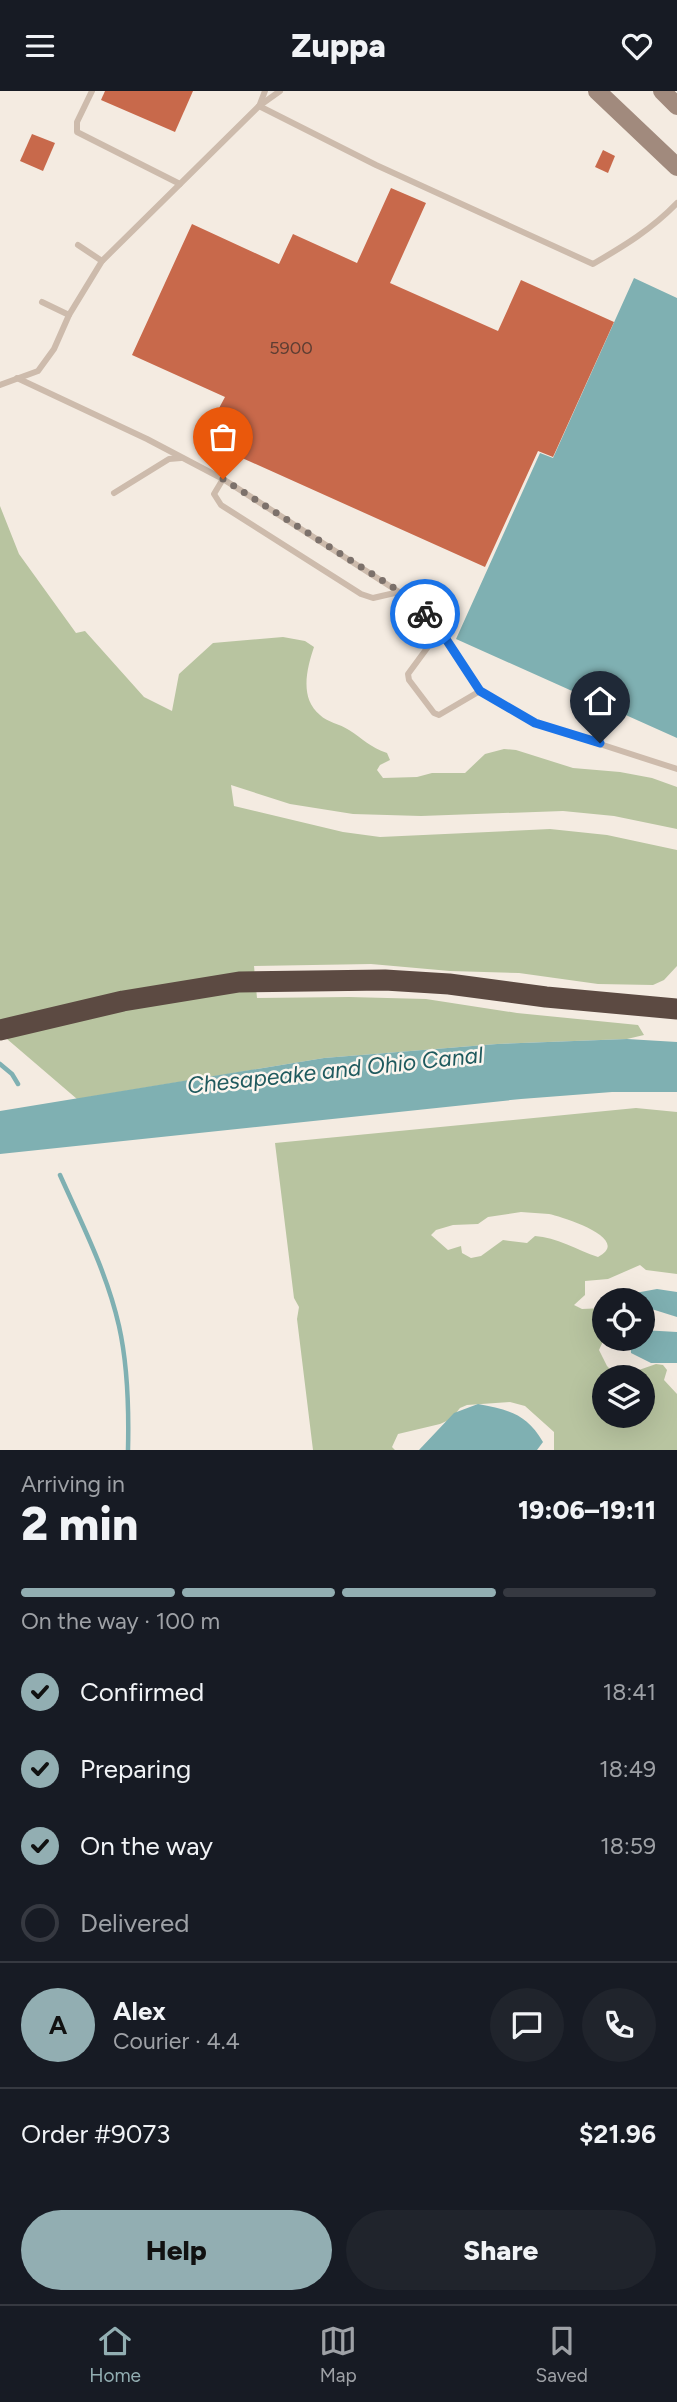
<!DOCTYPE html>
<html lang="en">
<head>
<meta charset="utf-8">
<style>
  body { margin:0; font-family:Figtree,sans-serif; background:#20242c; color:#f1f3f6; height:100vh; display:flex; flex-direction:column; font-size:26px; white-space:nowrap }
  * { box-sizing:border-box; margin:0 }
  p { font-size:23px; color:#9ea1a6 }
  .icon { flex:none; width:38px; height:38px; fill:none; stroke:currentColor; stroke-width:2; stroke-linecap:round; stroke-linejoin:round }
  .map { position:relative; height:1359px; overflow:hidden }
  .side { display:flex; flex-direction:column; background:#171b24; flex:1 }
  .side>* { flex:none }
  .fabs { position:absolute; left:592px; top:1197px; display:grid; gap:14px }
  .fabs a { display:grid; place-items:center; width:63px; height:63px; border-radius:50%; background:#171b24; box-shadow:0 7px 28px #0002; font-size:35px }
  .pin { position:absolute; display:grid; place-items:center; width:60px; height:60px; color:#fff; margin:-72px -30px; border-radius:50% 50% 50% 0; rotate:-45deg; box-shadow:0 0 7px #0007 }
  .pin .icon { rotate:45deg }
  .courier { position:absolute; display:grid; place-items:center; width:70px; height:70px; margin:-35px; border:5px solid #1a73e8; border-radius:50%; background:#fff; color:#222; box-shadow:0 2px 9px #0007 }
  .head em { font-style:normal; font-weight:800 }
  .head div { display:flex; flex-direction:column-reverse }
  .head { display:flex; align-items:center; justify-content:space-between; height:119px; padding:0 21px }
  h1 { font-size:46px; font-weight:800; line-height:52px }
  .bar { display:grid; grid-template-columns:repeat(4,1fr); gap:10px 7px; align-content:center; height:84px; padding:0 21px }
  .bar i { height:9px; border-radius:5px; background:#363941 }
  .bar .current { background:#92aeb2 }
  .bar p { grid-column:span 4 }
  .line { display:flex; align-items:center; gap:18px; padding:0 21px; border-top:2px solid #363941 }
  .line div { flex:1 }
  .round { display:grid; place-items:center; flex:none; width:74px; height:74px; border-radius:37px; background:#20242c }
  ol { padding:0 21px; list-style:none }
  li { display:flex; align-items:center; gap:21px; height:77px }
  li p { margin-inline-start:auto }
  li .icon { padding:7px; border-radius:50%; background:#92aeb2; color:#111; stroke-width:4 }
  li:last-child { color:#9ea1a6 }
  li i { width:38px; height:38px; border:4px solid #363941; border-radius:50% }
  .action { display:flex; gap:14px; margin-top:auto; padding:14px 21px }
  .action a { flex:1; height:80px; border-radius:42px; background:#92aeb2; color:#111; font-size:28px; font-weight:800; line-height:80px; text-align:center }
  .action a+a { background:#20242c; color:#f1f3f6 }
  header { display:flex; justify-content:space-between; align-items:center; height:91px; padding:0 21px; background:#171b24; font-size:32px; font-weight:800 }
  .tab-bar { display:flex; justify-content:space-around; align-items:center; height:98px; border-top:2px solid #363941; background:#171b24; font-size:19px; color:#9ea1a6 }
  .tab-bar a { display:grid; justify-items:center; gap:4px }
  .tab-bar .current { color:#92aeb2 }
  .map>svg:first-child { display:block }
  .green { fill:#b8c4a0; fill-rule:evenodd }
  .water { fill:#7fb0b2 }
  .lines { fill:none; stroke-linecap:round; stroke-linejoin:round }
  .stream { stroke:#7fb0b2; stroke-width:4.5 }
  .building { fill:#c8694b }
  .lane { stroke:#cdbbac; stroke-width:6 }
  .secondary { stroke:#a18a7d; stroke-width:18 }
  .highway { stroke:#5c4a42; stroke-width:21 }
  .done { stroke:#7c716b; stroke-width:7; stroke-dasharray:0 12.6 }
  .route { stroke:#1a73e8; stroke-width:9 }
  .labels { text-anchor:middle; stroke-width:5; stroke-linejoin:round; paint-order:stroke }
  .number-label { font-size:18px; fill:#5e3e33 }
  .water-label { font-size:23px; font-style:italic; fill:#1f5a5e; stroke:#fbf5ee }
</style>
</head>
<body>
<header><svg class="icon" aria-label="menu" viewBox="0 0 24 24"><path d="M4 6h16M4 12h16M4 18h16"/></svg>Zuppa<svg class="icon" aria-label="heart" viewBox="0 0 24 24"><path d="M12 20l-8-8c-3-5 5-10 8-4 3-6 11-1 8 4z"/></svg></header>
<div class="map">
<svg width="677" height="1359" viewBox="0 0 677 1359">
  <rect width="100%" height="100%" fill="#f4ebe1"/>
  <g class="green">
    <path d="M0,415L19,463L76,542L85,540L144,606L172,620L179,583L213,552L283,546L305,550L314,556C307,577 299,607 320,624C327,631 340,633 349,639C363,648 370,656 387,662L390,669L380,674L377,679L383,687L417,686L432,682H465L485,663L504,658L516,659L573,677L620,681L652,687L677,696V738L614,725L563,720L421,725L353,723L290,713L231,694L234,715L343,741L380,746L550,738L607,744L677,759V875L664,889L653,894L598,893L519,882L450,880L371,873L254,875L257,907L349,906L426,908L517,922L638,934L644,944L627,948L497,953L324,967L77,1008L0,942Z"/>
    <path d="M636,1017L677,1021V1183L646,1179L640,1174L608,1188L585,1190V1204L574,1214L582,1218L604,1217V1248L599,1259L607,1275L616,1284L622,1285L656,1273L663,1274L667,1279L664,1289L677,1303V1359H554V1341L525,1315L510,1311L467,1314L460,1317L451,1328L440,1333L398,1343L392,1356L395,1359H313L297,1228L299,1216L294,1207L275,1052ZM521,1121C530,1122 540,1122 549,1123C563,1126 633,1148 598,1166C577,1159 556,1146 535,1145L527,1152L503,1149L481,1165L471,1167L462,1162L461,1155L448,1159L431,1144L436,1139L453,1134L478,1133L488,1126ZM604,1286H642V1325H604Z"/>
  </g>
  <g class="water">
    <polygon points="634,187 677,207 677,647 456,548 540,362 553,367"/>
    <polygon points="627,948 677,951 677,1001 612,1001 521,1008 0,1063 0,1020 324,967 497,953"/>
    <polygon points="657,1198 677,1201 677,1226 642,1215 642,1209 638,1209 635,1202"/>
    <polygon points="642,1239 677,1241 677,1272 651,1272 631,1262 630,1248 642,1248"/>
    <path d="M478,1313C508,1319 526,1322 543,1351L537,1359H419L454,1322Z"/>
  </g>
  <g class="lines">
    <g class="stream">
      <polyline points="0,973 12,983 18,993"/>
      <path d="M60,1084C82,1133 107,1182 119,1235C128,1275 129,1318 128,1359"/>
    </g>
  </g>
  <g class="building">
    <polygon points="105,0 193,0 175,41 101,9"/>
    <polygon points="32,43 55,52 43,80 20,70"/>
    <polygon points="603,59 615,65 608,82 595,76"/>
    <polygon points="391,97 426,112 390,192 498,240 521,189 614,231 553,366 538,360 485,476 202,349 225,306 132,264 192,133 279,173 293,143 357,172"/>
  </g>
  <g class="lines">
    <g class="lane">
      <polyline points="92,0 77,31 77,41 180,93"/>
      <polyline points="260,13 265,0"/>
      <path d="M259,15L376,74L593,173C624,155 652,138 677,112"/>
      <polyline points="78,154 102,170"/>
      <polyline points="42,211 69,224"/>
      <polyline points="17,287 147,348 223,388 399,501 419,517 442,542 480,600 535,632 677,678"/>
      <polyline points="0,294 38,280 54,258 69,224 102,170 259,15 280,0"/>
      <polyline points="223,388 214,403 221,414 361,503 373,507 399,501"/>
      <polyline points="114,402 169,368 181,367"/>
      <polyline points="427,528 434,543 433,549 408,583 409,589 434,622 439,624 480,600"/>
    </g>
    <g class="secondary">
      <polyline points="597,0 677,76"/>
      <polyline points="662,0 677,15"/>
    </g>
    <polyline class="highway" points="0,939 123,910 239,891 385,889 449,893 546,906 677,918"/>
  </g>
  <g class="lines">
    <polyline class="done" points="223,388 399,500 425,523"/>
    <polyline class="route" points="425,523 442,542 480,600 535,632 600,652"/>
  </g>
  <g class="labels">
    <g class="number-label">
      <text x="291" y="263">5900</text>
    </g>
    <g class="water-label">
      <text transform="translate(335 979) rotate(-6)" y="8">Chesapeake and Ohio Canal</text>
    </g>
  </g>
</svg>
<div class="fabs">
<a><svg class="icon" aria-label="locate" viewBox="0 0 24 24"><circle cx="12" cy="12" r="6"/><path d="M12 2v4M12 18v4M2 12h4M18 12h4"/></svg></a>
<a><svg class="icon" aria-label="layers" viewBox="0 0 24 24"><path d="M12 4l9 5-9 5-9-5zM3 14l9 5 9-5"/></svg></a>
</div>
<div class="pin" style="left:223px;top:388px;background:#ea580c"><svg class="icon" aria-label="bag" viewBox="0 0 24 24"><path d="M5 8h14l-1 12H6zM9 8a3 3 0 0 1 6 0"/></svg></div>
<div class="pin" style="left:600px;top:652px;background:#1f2937"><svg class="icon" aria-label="home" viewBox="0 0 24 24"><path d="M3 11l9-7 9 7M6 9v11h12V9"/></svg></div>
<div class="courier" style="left:425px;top:523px"><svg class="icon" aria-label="bike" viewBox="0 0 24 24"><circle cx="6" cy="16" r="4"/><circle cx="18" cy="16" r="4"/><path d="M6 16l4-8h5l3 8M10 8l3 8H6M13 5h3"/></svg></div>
</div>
<section class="side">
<div class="head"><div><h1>2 min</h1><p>Arriving in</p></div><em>19:06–19:11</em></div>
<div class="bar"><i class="current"></i><i class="current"></i><i class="current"></i><i></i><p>On the way · 100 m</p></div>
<ol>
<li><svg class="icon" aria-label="check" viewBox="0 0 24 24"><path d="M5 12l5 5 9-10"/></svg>Confirmed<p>18:41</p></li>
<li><svg class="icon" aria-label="check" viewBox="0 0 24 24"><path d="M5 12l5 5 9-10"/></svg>Preparing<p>18:49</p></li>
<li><svg class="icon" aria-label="check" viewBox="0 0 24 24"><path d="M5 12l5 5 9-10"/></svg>On the way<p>18:59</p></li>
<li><i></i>Delivered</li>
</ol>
<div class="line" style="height:126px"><b class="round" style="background:#92aeb2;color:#111">A</b><div><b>Alex</b><p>Courier · 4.4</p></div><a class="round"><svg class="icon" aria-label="chat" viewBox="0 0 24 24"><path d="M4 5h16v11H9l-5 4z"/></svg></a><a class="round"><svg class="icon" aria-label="phone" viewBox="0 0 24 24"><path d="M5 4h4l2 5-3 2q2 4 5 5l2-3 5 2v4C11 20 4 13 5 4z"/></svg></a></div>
<div class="line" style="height:91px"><div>Order #9073</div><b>$21.96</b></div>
<div class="action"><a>Help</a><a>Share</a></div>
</section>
<nav class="tab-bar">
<a class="current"><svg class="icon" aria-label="home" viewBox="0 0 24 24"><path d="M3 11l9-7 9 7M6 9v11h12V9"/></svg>Home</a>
<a><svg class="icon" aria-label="map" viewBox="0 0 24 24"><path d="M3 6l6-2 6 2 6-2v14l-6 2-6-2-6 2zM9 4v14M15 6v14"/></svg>Map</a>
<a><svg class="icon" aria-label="saved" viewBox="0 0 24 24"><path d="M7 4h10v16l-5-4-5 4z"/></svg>Saved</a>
</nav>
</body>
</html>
